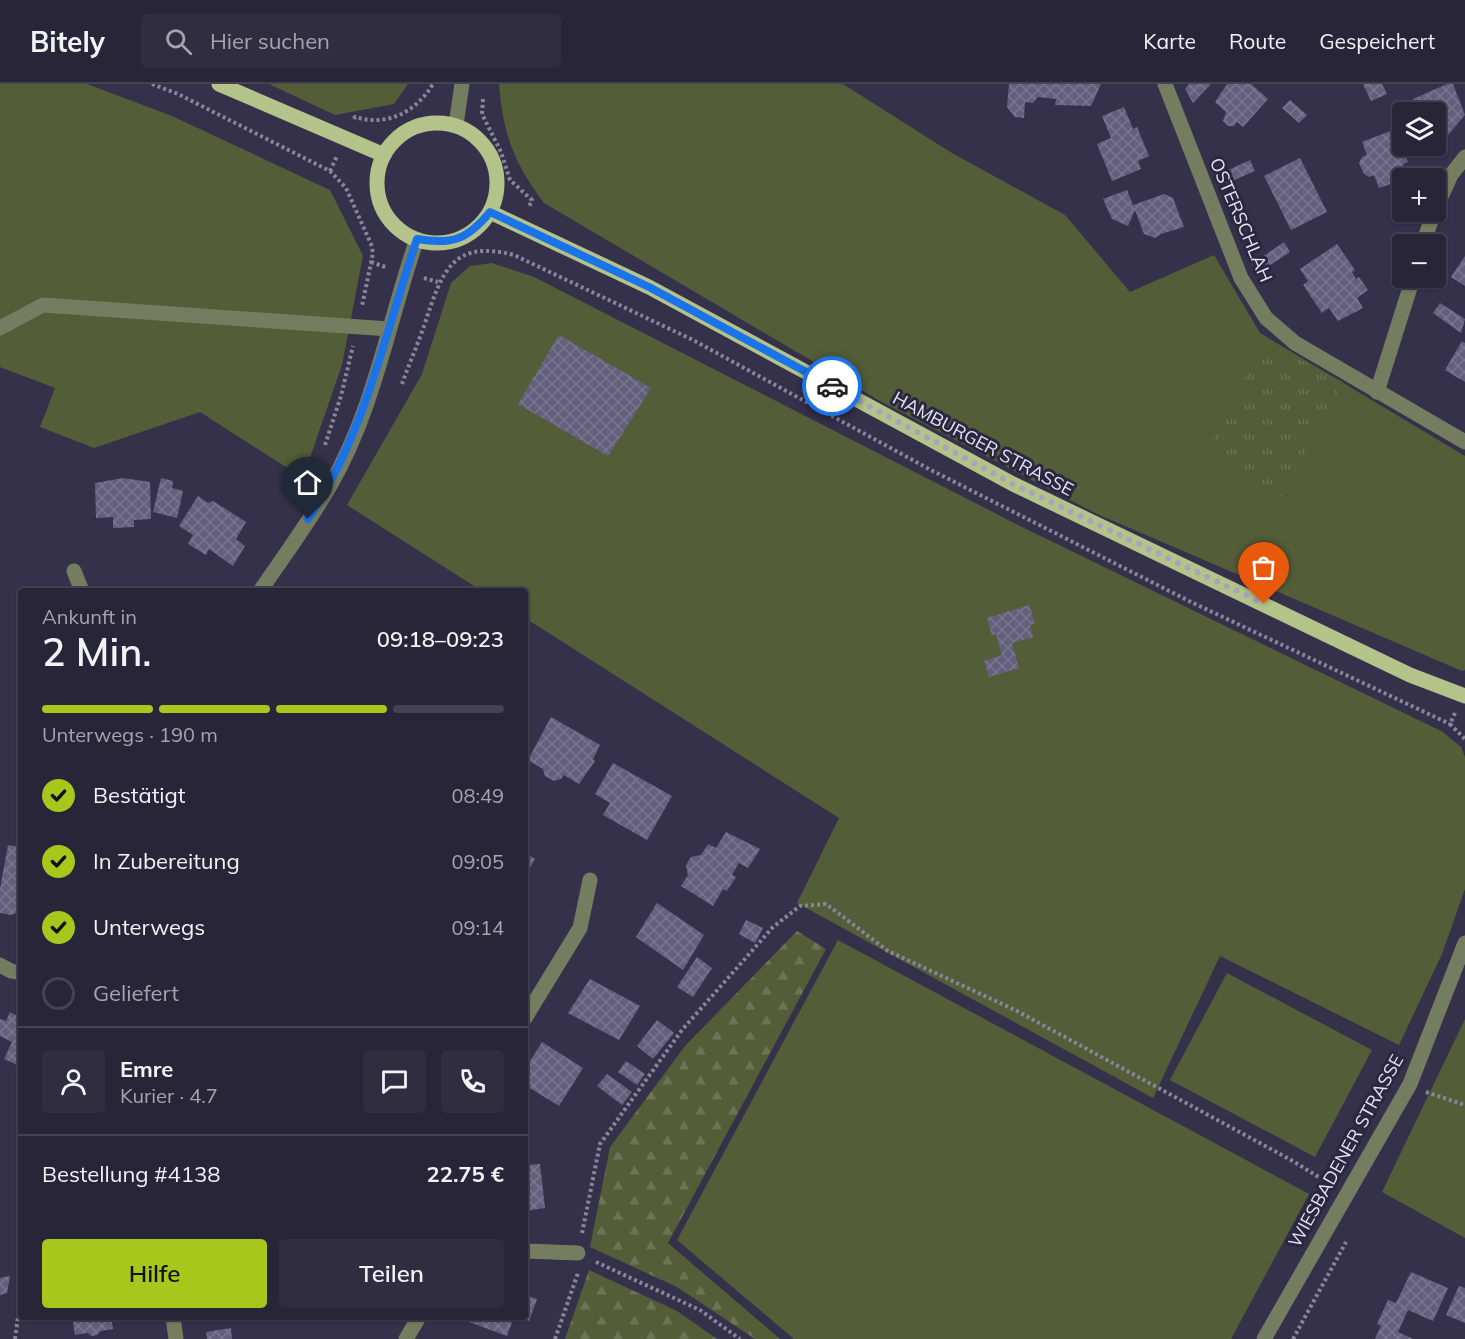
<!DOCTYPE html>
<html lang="de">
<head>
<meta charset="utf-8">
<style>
  body { margin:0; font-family:Mulish,sans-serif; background:#302d40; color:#f1f3f6; height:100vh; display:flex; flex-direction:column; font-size:22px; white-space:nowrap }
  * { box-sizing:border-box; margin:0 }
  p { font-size:20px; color:#a5a5ae }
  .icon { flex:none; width:33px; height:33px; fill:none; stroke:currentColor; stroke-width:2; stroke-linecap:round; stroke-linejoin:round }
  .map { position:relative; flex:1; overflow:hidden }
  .panel { position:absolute; left:18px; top:504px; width:510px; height:732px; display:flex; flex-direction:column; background:#282538; border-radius:6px; box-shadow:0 2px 4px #0004,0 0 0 2px #444253 }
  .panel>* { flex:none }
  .tools { position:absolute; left:1392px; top:18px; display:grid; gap:12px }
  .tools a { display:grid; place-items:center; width:54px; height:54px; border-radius:6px; background:#282538; box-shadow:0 2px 4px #0004,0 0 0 2px #444253; font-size:30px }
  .pin { position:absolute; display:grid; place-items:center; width:51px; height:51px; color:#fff; margin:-62px -26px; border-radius:50% 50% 50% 0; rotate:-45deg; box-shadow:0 0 6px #0007 }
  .pin .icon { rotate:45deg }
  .courier { position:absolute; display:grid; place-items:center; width:60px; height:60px; margin:-30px; border:4px solid #1a73e8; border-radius:50%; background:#fff; color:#222; box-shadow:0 2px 8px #0007 }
  .head em { font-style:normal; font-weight:600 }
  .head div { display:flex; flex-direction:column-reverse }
  .head { display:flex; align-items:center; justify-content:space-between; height:102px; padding:0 24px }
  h1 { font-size:39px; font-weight:600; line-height:45px }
  .bar { display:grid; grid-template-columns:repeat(4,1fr); gap:9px 6px; align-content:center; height:72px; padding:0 24px }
  .bar i { height:8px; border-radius:4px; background:#444253 }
  .bar .active { background:#a8c71c }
  .bar p { grid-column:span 4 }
  .line { display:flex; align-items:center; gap:15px; padding:0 24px; border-top:2px solid #444253 }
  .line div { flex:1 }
  .round { display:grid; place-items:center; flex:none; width:63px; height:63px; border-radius:6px; background:#302d40 }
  ol { padding:0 24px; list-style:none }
  li { display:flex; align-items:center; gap:18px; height:66px }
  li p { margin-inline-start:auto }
  li .icon { padding:6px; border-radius:50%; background:#a8c71c; color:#111; stroke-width:4 }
  li:last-child { color:#a5a5ae }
  li i { width:33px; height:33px; border:3px solid #444253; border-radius:50% }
  .cta { display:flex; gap:12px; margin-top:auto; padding:12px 24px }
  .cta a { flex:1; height:69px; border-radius:6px; background:#a8c71c; color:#111; font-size:24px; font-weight:600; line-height:69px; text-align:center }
  .cta a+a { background:#302d40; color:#f1f3f6 }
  header { display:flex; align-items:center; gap:36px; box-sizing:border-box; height:84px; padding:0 30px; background:#282538; border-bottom:2px solid #444253 }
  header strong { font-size:28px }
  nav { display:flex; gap:33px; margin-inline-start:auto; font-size:21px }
  .search { width:420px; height:54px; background:#302d40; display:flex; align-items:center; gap:15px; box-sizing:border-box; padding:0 21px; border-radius:6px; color:#a5a5ae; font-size:22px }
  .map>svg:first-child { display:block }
  .green { fill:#535d37 }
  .forest { fill:url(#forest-firs) }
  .park { fill:url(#park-tufts) }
  .building { fill:url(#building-cross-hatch) }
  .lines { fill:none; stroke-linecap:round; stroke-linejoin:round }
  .path { stroke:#89859b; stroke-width:4; stroke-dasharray:3 3; stroke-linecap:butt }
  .minor { stroke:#757d61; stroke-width:15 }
  .major { stroke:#b3c389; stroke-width:15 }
  .done { stroke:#a8a5ba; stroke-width:6; stroke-dasharray:0 10.8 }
  .route { stroke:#1a73e8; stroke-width:8 }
  .labels { text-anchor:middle; stroke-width:6; stroke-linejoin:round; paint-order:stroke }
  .street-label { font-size:18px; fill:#e6e4f5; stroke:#2c2740 }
</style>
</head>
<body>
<header>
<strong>Bitely</strong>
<div class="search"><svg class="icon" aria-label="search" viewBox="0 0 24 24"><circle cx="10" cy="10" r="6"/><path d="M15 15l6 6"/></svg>Hier suchen</div>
<nav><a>Karte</a><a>Route</a><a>Gespeichert</a></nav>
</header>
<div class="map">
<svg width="1465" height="1255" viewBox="0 0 1465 1255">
  <defs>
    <pattern id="forest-firs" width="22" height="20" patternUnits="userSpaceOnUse" patternTransform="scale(1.5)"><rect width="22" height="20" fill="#535d37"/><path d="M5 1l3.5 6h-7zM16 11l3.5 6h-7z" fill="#6c7455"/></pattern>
    <pattern id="park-tufts" width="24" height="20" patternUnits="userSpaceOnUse" patternTransform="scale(1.5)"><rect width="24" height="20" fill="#535d37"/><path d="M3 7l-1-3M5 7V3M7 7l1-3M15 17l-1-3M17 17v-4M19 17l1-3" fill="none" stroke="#6c7455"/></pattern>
    <pattern id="building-cross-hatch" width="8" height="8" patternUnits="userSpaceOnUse" patternTransform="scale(1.5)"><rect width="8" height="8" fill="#645f7c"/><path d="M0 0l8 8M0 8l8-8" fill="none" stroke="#7a768f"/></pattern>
  </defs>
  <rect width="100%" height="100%" fill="#36314b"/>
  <g class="green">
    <polygon points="0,0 87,0 172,32 330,106 363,172 342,281 303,394 200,328 94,364 40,343 55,304 0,283"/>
    <polygon points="269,0 408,0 394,20 335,31"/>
    <path d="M499,0H843L952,69L1065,131L1130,208L1214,171L1260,249L1465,372V586L1462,587L1097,430L880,317L544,119C514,79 503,50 499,0Z"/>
    <polygon points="492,179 534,193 1020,442 1443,648 1461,663 1465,673 1465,805 1442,870 1399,961 1220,872 1153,1014 797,819 839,734 525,534 525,507 482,507 347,421 422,290 451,199 470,182"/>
    <polygon points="838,856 1309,1110 1231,1255 794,1255 677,1156"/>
    <polygon points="1227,889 1372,966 1315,1073 1170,996"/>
    <polygon points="1465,935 1465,1154 1382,1108"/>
  </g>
  <g class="forest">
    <polygon points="797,847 826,865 668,1159 780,1255 755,1255 677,1203 590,1163 610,1063 685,962"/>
    <polygon points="589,1186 677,1227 717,1255 565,1255"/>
  </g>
  <polygon class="park" points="1265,257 1343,298 1282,413 1204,372"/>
  <g class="building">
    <polygon points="1009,0 1101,0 1091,22 1055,21 1056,15 1038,13 1033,19 1025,18 1024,34 1015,33 1007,23"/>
    <polygon points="1189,0 1211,0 1193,19 1185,5"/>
    <polygon points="1227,0 1251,0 1268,15 1243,43 1237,38 1234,42 1228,42 1223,37 1226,28 1215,18"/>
    <polygon points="1363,0 1382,0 1387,10 1371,17"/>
    <polygon points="1447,0 1453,0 1465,31 1436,65 1436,28 1419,28 1413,15"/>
    <polygon points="1290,16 1307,31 1299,39 1282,24"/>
    <polygon points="1124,23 1133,45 1137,43 1149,72 1138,77 1141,85 1112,97 1097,60 1111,54 1102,32"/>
    <polygon points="1390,47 1395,60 1400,59 1408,78 1403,80 1408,94 1379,104 1374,91 1369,93 1364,90 1359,79 1362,73 1367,71 1362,58"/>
    <polygon points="1300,74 1327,128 1291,146 1264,92"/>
    <polygon points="1250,76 1255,87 1223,101 1218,91"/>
    <polygon points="1127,106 1133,121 1164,110 1173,114 1184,143 1161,150 1155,154 1144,150 1135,126 1128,142 1112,135 1103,115"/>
    <polygon points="1284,158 1290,168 1261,187 1255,178"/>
    <polygon points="1337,160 1355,186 1352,188 1356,195 1359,193 1368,206 1357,214 1363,224 1338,237 1329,224 1322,229 1303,201 1308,197 1300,185"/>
    <polygon points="1465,172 1465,202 1451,193"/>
    <polygon points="1440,219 1465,235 1461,249 1433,229"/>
    <polygon points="559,251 651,304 608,372 518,320"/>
    <polygon points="1462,257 1465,259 1465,298 1445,286"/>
    <polygon points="123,394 150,398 151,435 134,436 134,443 113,444 113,433 96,434 95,399"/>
    <polygon points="161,394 173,397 172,404 183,407 177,434 153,428"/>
    <polygon points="198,412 208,419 213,417 246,438 236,455 245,462 233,482 209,465 206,471 188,460 193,451 179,442"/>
    <polygon points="1029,521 1035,539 1030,541 1033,553 1012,559 1019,584 989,593 984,577 1002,571 996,550 992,552 987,534"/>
    <polygon points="551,633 600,661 593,675 595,677 579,700 564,691 561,695 554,697 545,692 543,685 528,676"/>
    <polygon points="613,679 672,712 647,756 603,731 610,719 595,710"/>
    <polygon points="726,748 760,765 748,784 739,779 732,791 736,793 727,807 723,805 713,822 681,802 688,791 686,781 691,773 701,771 708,760 716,764"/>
    <polygon points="8,761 21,763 21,827 11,831 0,829 0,805"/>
    <polygon points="525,769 535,775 525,792"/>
    <polygon points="657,819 704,851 683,886 636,853"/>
    <polygon points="746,836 763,844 755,859 739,850"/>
    <polygon points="697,873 712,884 693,913 677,903"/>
    <polygon points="590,895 640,922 619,956 568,929"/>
    <polygon points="10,928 21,934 21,989 18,988 20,982 4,975 12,958 0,952 0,935 6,937"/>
    <polygon points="657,936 674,949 653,975 637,962"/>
    <polygon points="542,958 583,984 559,1022 525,1001 525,985"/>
    <polygon points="626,977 645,990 637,1001 618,988"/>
    <polygon points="607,990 632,1008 622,1021 597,1002"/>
    <polygon points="540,1080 545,1124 525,1127 525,1081"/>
    <polygon points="1411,1188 1448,1204 1433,1237 1408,1226 1398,1248 1413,1255 1375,1255 1381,1242 1377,1240 1388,1216 1396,1219"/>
    <polygon points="10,1192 7,1209 0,1211 0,1194"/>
    <polygon points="1459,1202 1465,1204 1465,1239 1446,1231"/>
    <polygon points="525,1211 537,1215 529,1237 518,1233 525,1233"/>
    <polygon points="72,1233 111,1233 113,1245 101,1247 97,1251 92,1252 87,1249 75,1251"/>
    <polygon points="466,1233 514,1233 507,1252 469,1238"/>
    <polygon points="231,1244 232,1255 207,1255 206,1248"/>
  </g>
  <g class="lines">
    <g class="path">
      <polyline points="152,0 178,10 330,87 346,104 371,160 373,169 362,222"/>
      <polyline points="483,15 482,30 501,68 510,96 532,116 529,123"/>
      <path d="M354,35L355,33C387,43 416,28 433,0"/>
      <polyline points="330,87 337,72"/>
      <polyline points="371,178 388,184"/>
      <polyline points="424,194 438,198"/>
      <path d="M402,300C409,280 418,260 425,239C442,188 452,155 514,171L693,256L929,385L1191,518L1450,640"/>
      <polyline points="325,361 341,312 353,262"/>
      <polyline points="1455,629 1450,640 1465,655"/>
      <polyline points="1426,1008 1465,1021"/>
      <polyline points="582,1149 600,1060 682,946 773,843 800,822 826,820 888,867 1015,926 1291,1076 1330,1100"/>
      <polyline points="596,1178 700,1226 740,1255"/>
      <polyline points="15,1255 21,1211"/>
      <polyline points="555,1255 578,1189"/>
      <polyline points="1293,1255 1346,1158"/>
    </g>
    <g class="minor">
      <polyline points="1165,0 1241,194 1266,234 1295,259 1465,358"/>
      <polyline points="456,41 462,0"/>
      <polyline points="1436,124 1451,91 1465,73"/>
      <polyline points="1423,160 1434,128"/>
      <polyline points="0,244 43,221 389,245"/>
      <polyline points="1377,308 1413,194"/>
      <polyline points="74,487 82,507"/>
      <path d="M260,507C284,472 310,437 331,400C374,325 389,236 417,155"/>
      <polyline points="0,881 11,887 21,889"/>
      <polyline points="525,934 580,844 590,796"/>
      <polyline points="525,1167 578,1169"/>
      <polyline points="173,1233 176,1255"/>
      <polyline points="406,1255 419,1233"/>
      <polyline points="1264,1255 1410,1000 1465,859"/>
    </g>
    <g class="major">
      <polyline points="219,0 384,71"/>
      <circle cx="437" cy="99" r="60"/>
      <polyline points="490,128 649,203 1013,400 1410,591 1465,612"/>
    </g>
  </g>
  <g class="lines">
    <polyline class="done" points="832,302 1013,400 1264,520"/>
    <path class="route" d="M308,435C366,348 384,252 417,155C452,161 467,156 490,128L649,203L832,302"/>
  </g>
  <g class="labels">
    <g class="street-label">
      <text transform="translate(1241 136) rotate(67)" y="6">OSTERSCHLAH</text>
      <text transform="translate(983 360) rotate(28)" y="6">HAMBURGER STRASSE</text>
      <text transform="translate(1346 1067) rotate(-61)" y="6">WIESBADENER STRASSE</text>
    </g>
  </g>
</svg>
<div class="tools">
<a><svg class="icon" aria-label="layers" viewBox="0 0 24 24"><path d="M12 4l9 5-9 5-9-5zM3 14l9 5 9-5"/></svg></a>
<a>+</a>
<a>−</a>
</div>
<div class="pin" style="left:1264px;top:520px;background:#ea580c"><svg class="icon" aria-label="bag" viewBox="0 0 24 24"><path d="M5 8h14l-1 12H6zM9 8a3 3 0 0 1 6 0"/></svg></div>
<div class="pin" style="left:308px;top:435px;background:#1f2937"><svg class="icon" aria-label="home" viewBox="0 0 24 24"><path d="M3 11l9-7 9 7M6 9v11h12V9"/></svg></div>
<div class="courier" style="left:832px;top:302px"><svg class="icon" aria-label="car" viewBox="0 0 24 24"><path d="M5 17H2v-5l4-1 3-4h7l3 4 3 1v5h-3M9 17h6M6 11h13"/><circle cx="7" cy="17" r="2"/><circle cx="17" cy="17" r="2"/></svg></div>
<section class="panel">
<div class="head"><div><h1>2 Min.</h1><p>Ankunft in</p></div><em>09:18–09:23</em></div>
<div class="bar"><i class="active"></i><i class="active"></i><i class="active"></i><i></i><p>Unterwegs · 190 m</p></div>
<ol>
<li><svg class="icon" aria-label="check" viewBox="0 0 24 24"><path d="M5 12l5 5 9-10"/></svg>Bestätigt<p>08:49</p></li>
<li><svg class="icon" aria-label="check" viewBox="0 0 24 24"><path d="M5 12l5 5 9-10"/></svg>In Zubereitung<p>09:05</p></li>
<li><svg class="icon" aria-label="check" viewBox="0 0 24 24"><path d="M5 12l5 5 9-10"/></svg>Unterwegs<p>09:14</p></li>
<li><i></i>Geliefert</li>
</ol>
<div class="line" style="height:108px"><a class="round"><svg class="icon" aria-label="person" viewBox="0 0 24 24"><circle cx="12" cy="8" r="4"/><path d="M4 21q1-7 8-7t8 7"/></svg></a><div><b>Emre</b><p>Kurier · 4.7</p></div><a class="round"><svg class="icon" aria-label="chat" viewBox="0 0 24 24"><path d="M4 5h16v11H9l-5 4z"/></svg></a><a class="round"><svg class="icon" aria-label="phone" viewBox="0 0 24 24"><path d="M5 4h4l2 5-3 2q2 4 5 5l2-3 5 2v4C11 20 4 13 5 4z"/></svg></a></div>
<div class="line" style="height:78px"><div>Bestellung #4138</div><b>22.75 €</b></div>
<div class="cta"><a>Hilfe</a><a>Teilen</a></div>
</section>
</div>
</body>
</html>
